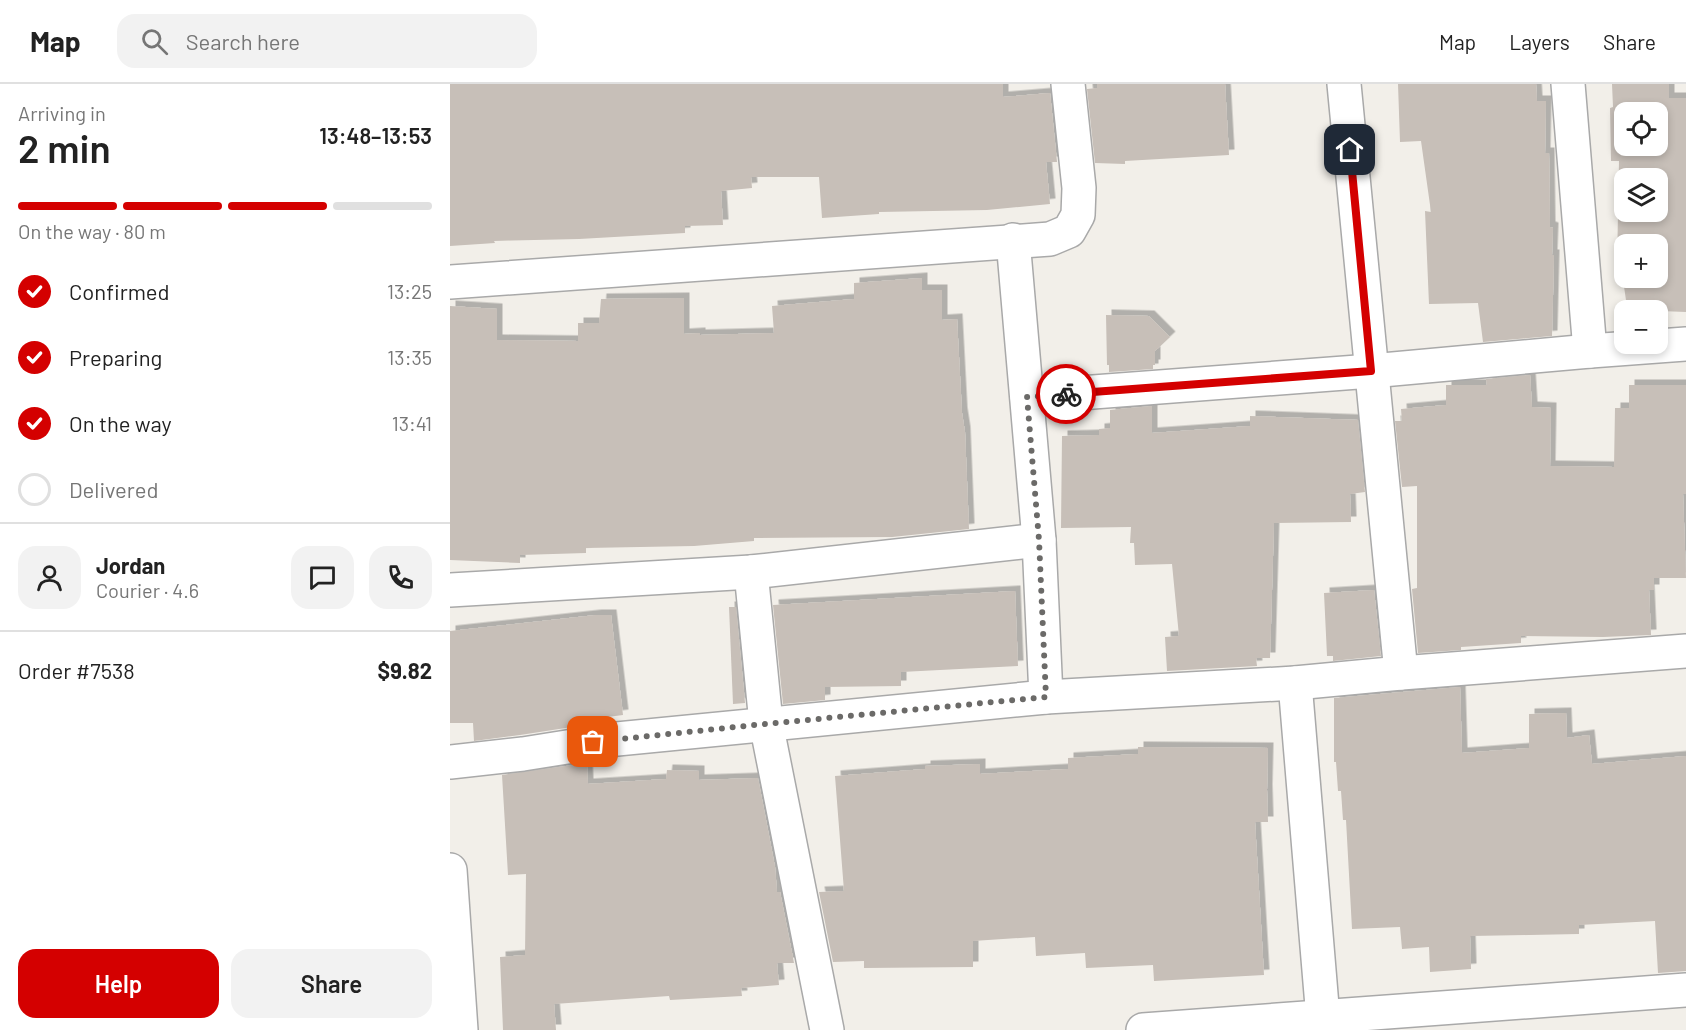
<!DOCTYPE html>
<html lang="en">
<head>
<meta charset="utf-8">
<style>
  body { margin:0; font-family:Barlow,sans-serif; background:#f2f2f2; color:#222; height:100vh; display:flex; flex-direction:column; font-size:22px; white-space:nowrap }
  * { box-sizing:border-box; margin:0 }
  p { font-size:20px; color:#767676 }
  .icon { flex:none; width:33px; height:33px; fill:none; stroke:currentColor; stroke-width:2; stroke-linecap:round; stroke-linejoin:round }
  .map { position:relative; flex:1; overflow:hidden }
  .drawer { display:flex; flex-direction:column; background:#fff; width:450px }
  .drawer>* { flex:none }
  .fabs { position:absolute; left:1164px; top:18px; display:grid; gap:12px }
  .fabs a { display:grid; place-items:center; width:54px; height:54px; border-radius:12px; background:#fff; box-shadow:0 3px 9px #0003; font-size:30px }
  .pin { position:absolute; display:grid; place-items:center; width:51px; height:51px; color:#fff; margin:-26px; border-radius:12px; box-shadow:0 3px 9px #0006 }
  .courier { position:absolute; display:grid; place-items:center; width:60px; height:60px; margin:-30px; border:4px solid #d40000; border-radius:50%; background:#fff; color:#222; box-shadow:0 2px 8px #0007 }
  .overview em { font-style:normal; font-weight:600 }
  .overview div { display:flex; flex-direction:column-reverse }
  .overview { display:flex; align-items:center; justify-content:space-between; height:102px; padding:0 18px }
  h1 { font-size:39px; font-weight:600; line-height:45px }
  .bar { display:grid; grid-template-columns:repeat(4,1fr); gap:9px 6px; align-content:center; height:72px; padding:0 18px }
  .bar i { height:8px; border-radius:4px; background:#e0e0e0 }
  .bar .current { background:#d40000 }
  .bar p { grid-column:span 4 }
  .line { display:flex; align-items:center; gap:15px; padding:0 18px; border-top:2px solid #e0e0e0 }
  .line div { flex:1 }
  .round { display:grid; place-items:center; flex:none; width:63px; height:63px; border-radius:18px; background:#f2f2f2 }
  ol { padding:0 18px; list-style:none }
  li { display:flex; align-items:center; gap:18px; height:66px }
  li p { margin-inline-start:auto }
  li .icon { padding:6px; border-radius:50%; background:#d40000; color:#fff; stroke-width:4 }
  li:last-child { color:#767676 }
  li i { width:33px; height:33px; border:3px solid #e0e0e0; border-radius:50% }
  .action { display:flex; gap:12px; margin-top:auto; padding:12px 18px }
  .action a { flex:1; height:69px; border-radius:18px; background:#d40000; color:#fff; font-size:24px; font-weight:600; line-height:69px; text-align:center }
  .action a+a { background:#f2f2f2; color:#222 }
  header { display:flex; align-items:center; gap:36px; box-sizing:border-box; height:84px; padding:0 30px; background:#fff; border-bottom:2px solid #e0e0e0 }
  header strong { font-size:28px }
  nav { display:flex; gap:33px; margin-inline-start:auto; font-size:21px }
  .search { width:420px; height:54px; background:#f2f2f2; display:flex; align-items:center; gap:15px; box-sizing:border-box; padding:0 21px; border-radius:18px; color:#767676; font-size:22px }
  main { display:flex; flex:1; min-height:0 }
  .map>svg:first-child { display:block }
  .building { fill:#c7bfb8; fill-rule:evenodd; filter:url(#shadow) }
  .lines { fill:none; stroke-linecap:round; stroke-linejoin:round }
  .minor-casing { stroke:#a9a9a9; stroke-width:36 }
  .minor { stroke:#fff; stroke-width:33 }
  .done { stroke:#6b6a68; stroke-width:6; stroke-dasharray:0 10.8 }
  .route { stroke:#d40000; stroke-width:8 }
</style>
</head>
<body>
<header>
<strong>Map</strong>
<div class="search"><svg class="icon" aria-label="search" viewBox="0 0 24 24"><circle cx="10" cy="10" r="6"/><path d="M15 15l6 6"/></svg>Search here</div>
<nav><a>Map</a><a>Layers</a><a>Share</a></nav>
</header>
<main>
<section class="drawer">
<div class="overview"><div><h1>2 min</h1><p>Arriving in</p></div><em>13:48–13:53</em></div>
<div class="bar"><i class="current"></i><i class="current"></i><i class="current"></i><i></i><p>On the way · 80 m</p></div>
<ol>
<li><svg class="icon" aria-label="check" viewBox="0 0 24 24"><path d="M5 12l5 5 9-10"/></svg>Confirmed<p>13:25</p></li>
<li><svg class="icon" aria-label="check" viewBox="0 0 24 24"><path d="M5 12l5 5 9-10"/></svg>Preparing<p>13:35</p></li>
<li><svg class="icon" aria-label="check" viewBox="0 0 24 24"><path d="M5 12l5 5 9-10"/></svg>On the way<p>13:41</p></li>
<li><i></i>Delivered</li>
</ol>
<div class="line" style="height:108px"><a class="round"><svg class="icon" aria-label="person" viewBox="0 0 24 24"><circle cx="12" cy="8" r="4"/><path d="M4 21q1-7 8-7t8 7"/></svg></a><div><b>Jordan</b><p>Courier · 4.6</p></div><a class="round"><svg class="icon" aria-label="chat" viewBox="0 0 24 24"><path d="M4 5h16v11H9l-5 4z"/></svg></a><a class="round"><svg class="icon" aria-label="phone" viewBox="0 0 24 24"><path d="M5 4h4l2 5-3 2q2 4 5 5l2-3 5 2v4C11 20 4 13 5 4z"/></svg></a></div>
<div class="line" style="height:78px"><div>Order #7538</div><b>$9.82</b></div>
<div class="action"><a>Help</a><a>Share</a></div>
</section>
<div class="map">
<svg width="1236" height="946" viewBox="0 0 1236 946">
  <defs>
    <filter id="shadow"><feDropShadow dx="5.5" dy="-5.5" stdDeviation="0" flood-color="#0004"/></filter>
  </defs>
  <rect width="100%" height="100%" fill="#f2efe9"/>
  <g class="building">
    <polygon points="0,0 553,0 553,13 600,9 607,78 596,78 600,120 537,126 429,128 429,130 372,134 369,93 301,93 302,104 271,107 273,141 235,142 235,149 129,155 44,157 45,159 0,162"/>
    <polygon points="647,0 775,0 779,71 675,77 675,80 645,79 637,5 647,4"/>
    <polygon points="948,0 1086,0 1087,17 1096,17 1095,69 1099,69 1100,143 1103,144 1102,171 1104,171 1102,252 1033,258 1028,219 979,220 975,127 981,128 971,57 950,58"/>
    <path d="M1162,0H1219V14H1236V228L1185,226V222L1177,223L1171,182H1167L1169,77H1161L1160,24L1163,23ZM1174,28H1208V62H1174ZM1174,94H1208V128H1174ZM1174,160H1208V194H1174Z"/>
    <polygon points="472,194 472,206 492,206 492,236 507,235 512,329 515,348 519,445 442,453 304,454 304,457 244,462 136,464 136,469 70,471 70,479 0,476 0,222 47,225 47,256 128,257 128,239 149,239 151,215 234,214 234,250 250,249 250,251 324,249 322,222 404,215 404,199"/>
    <polygon points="656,231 699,232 720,253 705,267 705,281 703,281 703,285 659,288 659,281 657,281"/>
    <polygon points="1080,291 1082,323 1101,324 1100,382 1164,383 1165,324 1179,324 1179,301 1236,301 1236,410 1233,410 1236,494 1204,494 1204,506 1199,506 1201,551 1153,553 1071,552 1071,559 1011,563 1011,566 968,569 962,505 967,504 967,402 952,403 945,337 952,337 951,325 996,321 996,301 1037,301 1036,295"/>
    <polygon points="702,322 702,349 800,342 800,332 908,336 915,408 900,410 901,438 824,439 820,574 806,574 807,582 717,587 715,553 729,552 722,480 685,481 684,459 680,459 681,443 611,444 612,352 649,351 649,345 660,344 660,326"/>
    <polygon points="924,506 931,572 883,577 883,572 877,572 874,509"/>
    <polygon points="565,507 568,582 451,588 451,602 375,603 375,616 333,620 323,521"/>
    <polygon points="279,523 286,523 295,619 283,620"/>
    <polygon points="146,531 161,531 173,631 134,636 135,641 70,651 24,657 23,639 0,639 0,547"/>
    <polygon points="1010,603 1012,669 1079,664 1079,630 1116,629 1117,654 1139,651 1142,680 1236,672 1236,887 1208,889 1205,837 1129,841 1129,850 1020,852 1021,885 980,888 979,863 952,865 950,843 902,845 896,736 893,736 891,707 888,707 886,678 884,678 884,614"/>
    <polygon points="688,663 818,664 817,706 818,738 805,738 814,891 704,897 703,881 636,884 635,869 586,872 585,853 523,857 523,883 414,884 414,877 383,878 369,808 394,807 385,692 475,685 475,682 530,680 530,690 618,685 618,674 688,670"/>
    <polygon points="137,679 138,700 216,695 217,686 249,687 249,696 308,694 325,783 327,808 330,808 344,879 327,879 329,901 291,904 292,912 220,916 219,912 104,920 106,946 53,946 50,873 75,871 76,790 58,791 52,691"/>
  </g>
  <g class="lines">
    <g class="minor-casing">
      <g id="minor">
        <polyline points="894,0 951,589"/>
        <polyline points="1118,0 1140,267"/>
        <polyline points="563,156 589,456 596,613"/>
        <polyline points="0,198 600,155 619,147 628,131 629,104 618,0"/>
        <polyline points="577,313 921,287 1140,267 1236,260"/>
        <polyline points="301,488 316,639 377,946"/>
        <polyline points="0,506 301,488 589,456"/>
        <polyline points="845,599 874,946"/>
        <polyline points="0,678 73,670 167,655 596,613 845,599 951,589 1236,567"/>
        <polyline points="0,786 11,946"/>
        <polyline points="693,946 1236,906"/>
      </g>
    </g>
    <use href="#minor" class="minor"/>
  </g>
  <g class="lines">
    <polyline class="done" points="143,658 295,642 596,613 589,456 577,313 616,310"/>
    <polyline class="route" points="616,310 921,287 900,66"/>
  </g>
</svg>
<div class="fabs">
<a><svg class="icon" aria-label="locate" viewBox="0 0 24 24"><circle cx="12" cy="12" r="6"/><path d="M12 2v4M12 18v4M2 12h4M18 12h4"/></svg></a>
<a><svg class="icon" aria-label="layers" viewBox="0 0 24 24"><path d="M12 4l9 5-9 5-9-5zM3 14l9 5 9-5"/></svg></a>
<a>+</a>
<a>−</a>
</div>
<div class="pin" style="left:143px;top:658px;background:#ea580c"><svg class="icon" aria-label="bag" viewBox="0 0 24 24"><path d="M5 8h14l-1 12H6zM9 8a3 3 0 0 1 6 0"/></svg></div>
<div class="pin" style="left:900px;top:66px;background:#1f2937"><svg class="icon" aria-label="home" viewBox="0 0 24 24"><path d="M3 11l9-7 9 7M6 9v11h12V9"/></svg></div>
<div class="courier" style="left:616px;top:310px"><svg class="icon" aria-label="bike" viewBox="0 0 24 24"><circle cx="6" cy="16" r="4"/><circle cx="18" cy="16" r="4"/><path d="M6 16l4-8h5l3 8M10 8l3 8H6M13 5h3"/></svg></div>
</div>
</main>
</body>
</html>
